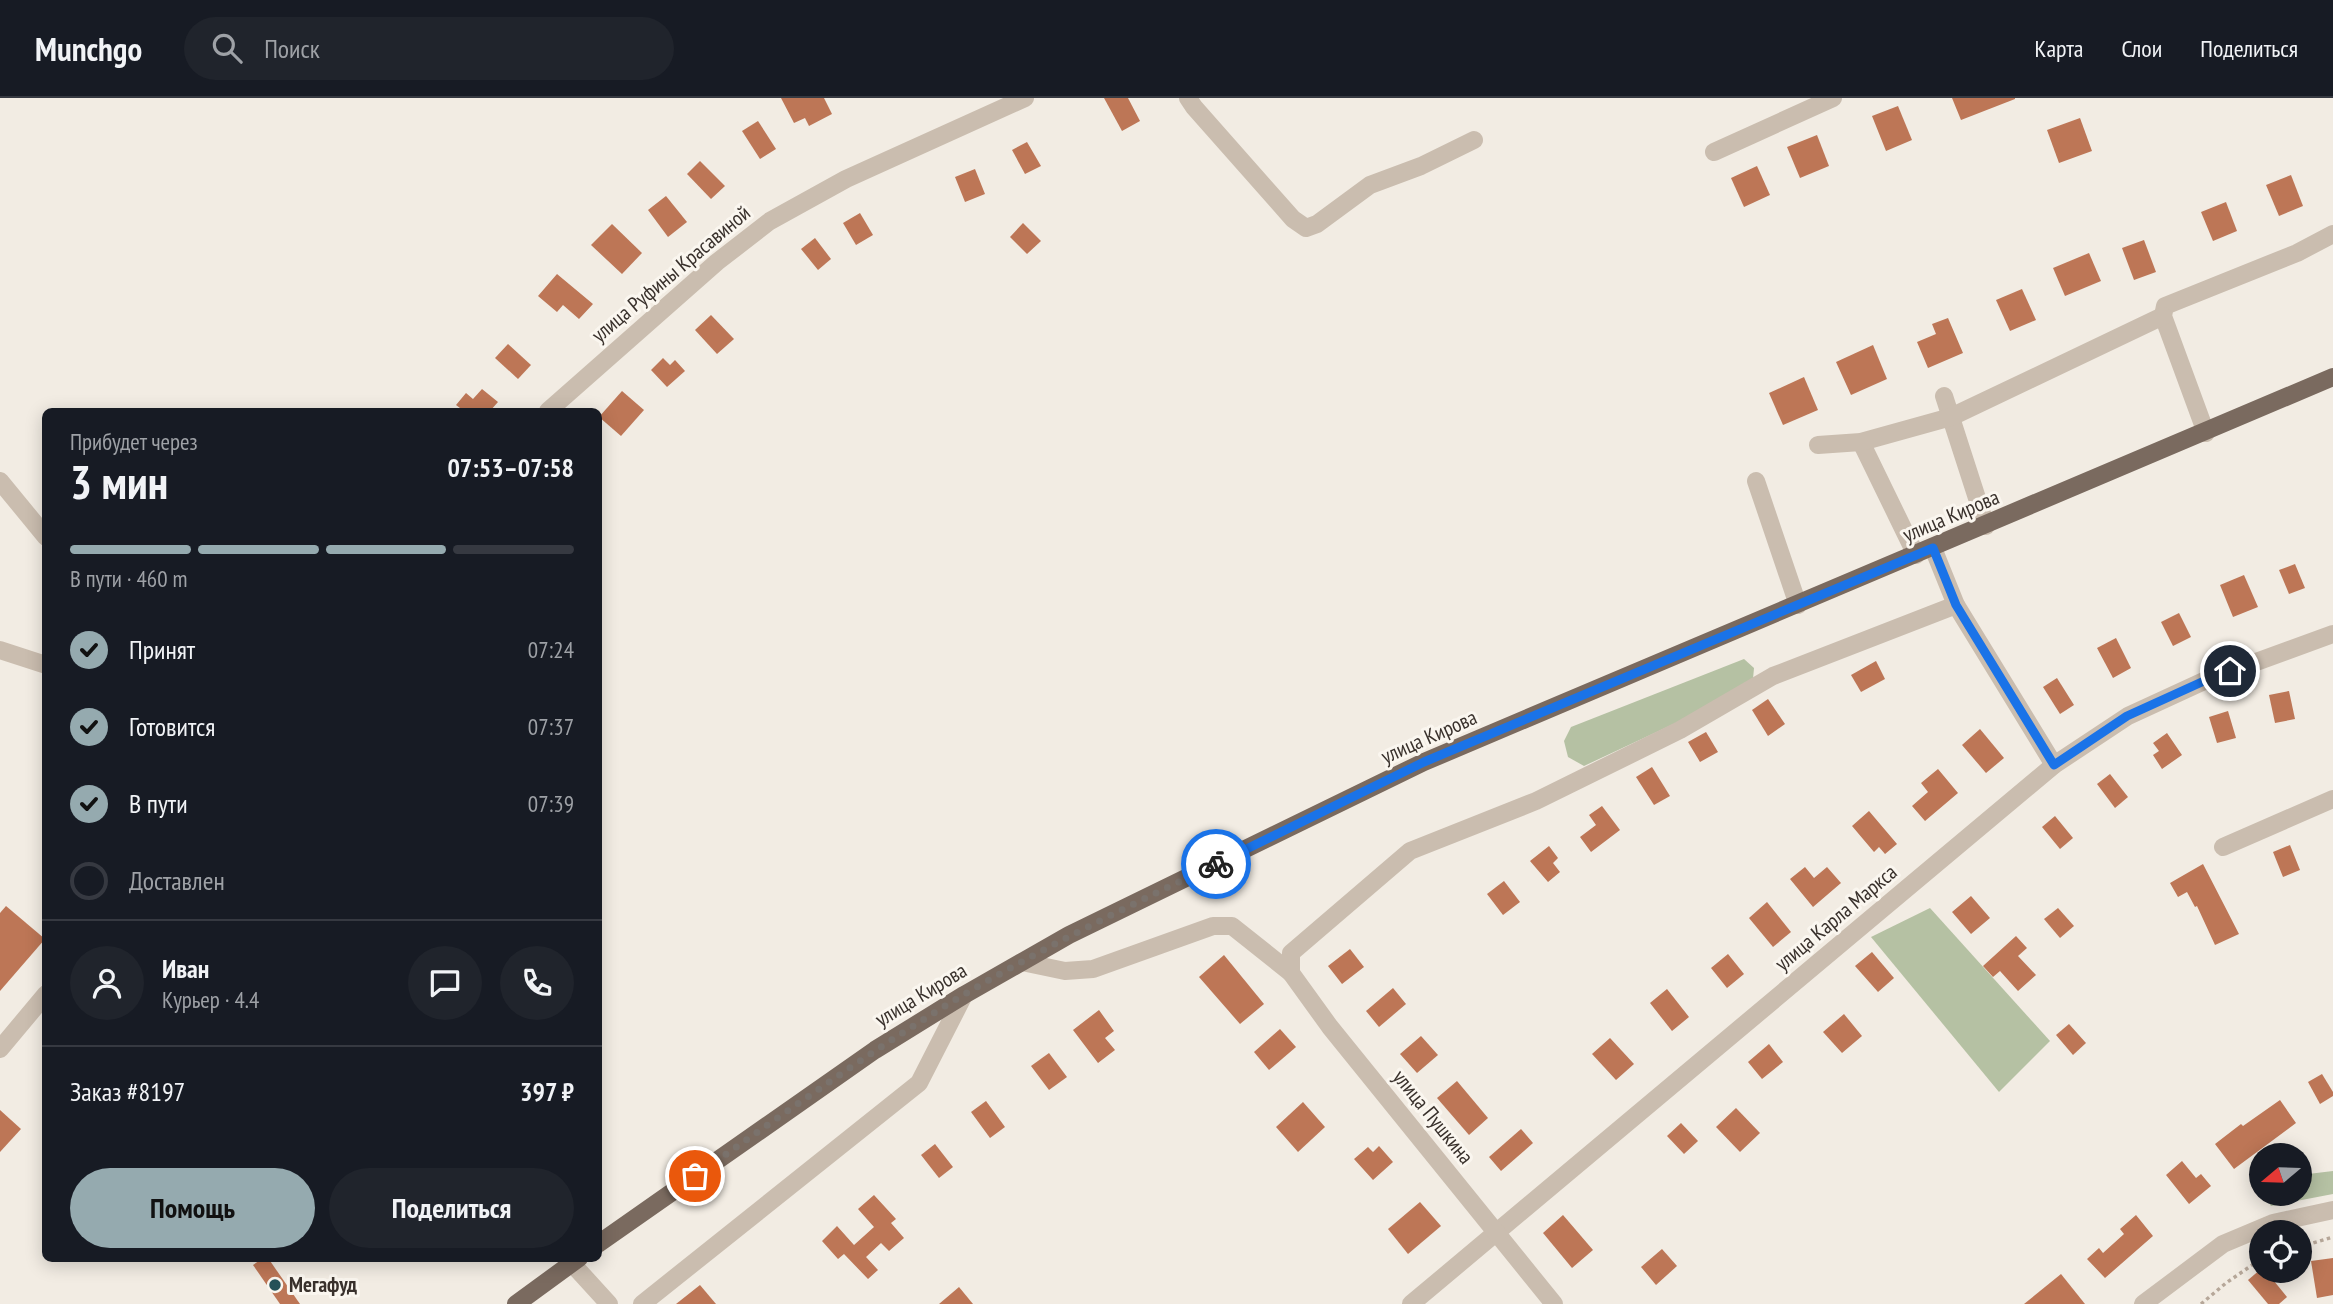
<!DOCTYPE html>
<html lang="ru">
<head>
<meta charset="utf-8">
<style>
  body { margin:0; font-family:"PT Sans Narrow",sans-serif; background:#20242c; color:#f1f3f6; height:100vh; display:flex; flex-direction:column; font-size:26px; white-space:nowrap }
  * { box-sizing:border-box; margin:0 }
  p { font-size:23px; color:#9ea1a6 }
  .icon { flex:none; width:38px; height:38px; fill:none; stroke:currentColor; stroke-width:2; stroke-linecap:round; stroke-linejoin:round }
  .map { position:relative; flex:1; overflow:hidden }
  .side { position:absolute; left:42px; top:310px; width:560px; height:854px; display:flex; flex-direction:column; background:#171b24; border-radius:10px; box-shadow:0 4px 18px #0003 }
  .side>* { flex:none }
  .needle { width:46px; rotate:251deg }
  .fabs { position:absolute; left:2249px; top:1045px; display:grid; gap:14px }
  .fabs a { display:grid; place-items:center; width:63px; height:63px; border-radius:50%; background:#171b24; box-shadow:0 4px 18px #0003; font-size:35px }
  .pin { position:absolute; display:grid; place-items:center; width:60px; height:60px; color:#fff; margin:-30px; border:4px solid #fff; border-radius:50%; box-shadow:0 2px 7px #0007 }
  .courier { position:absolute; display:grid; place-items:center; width:70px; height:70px; margin:-35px; border:5px solid #1a73e8; border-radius:50%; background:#fff; color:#222; box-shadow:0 2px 9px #0007 }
  .summary em { font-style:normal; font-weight:600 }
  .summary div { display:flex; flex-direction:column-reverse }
  .summary { display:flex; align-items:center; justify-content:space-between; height:119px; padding:0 28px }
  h1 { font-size:46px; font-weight:600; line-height:52px }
  .bar { display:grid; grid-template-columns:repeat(4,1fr); gap:10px 7px; align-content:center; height:84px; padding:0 28px }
  .bar i { height:9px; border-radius:5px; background:#363941 }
  .bar .active { background:#95aaaf }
  .bar p { grid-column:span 4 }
  .line { display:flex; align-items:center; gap:18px; padding:0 28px; border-top:2px solid #363941 }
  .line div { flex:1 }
  .round { display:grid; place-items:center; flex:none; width:74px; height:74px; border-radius:37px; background:#20242c }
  ol { padding:0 28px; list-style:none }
  li { display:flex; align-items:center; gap:21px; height:77px }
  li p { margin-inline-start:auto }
  li .icon { padding:7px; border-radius:50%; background:#95aaaf; color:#111; stroke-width:4 }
  li:last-child { color:#9ea1a6 }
  li i { width:38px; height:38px; border:4px solid #363941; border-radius:50% }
  .button { display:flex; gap:14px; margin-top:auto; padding:14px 28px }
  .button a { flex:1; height:80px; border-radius:42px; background:#95aaaf; color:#111; font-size:28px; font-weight:600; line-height:80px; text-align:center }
  .button a+a { background:#20242c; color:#f1f3f6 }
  header { display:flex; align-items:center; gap:42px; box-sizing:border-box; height:98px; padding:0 35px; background:#171b24; border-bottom:2px solid #363941 }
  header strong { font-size:33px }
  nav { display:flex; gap:38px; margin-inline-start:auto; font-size:24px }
  .search { width:490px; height:63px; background:#20242c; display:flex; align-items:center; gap:18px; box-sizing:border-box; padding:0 24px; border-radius:38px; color:#9ea1a6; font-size:26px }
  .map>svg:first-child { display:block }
  .green { fill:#b5c1a3 }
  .building { fill:#bd7656 }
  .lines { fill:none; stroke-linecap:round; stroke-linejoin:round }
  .path { stroke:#b6a799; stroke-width:3.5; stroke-dasharray:3.5 3.5; stroke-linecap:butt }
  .minor { stroke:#cabdaf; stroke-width:18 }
  .major { stroke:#7a6a5f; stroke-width:18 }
  .done { stroke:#7a726c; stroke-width:7; stroke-dasharray:0 12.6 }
  .route { stroke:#1a73e8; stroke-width:9 }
  .poi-dot { fill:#255158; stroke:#faf6ef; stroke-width:2.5 }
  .labels { text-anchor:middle; stroke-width:6; stroke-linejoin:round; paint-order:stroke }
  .street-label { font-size:21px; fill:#39312c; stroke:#faf6ef }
  .poi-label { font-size:21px; font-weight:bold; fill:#39312c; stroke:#faf6ef; text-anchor:start }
</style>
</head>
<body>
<header>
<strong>Munchgo</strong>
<div class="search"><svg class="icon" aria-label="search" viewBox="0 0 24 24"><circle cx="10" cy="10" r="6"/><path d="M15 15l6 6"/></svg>Поиск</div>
<nav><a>Карта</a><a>Слои</a><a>Поделиться</a></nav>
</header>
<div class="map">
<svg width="2333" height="1206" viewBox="0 0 2333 1206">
  <rect width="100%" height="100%" fill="#f2ece3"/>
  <g class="green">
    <polygon points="1744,561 1754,570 1753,581 1678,624 1584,668 1568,659 1564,643 1571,629"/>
    <polygon points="1930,810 2050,943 1999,994 1871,839"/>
    <polygon points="2333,1073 2333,1096 2271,1108 2267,1102 2268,1096 2300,1096 2300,1077"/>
  </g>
  <g class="building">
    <polygon points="781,0 824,0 832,16 809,28 805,20 794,25"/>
    <polygon points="1104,0 1128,0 1140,23 1122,33"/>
    <polygon points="1952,0 2015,0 2015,1 1961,22"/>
    <polygon points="1898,8 1912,42 1886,53 1872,18"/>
    <polygon points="2080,20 2092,53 2059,65 2047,32"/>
    <polygon points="758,23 776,51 760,61 742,33"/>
    <polygon points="1817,37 1829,68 1800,80 1787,49"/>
    <polygon points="1027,44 1041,68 1025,76 1012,52"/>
    <polygon points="700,63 725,88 711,101 687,76"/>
    <polygon points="1757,68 1770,97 1744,109 1731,80"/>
    <polygon points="975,71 985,96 965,104 955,79"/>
    <polygon points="2291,77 2303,108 2279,118 2266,87"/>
    <polygon points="666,98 687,124 668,139 648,112"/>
    <polygon points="2226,104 2237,133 2213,143 2201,114"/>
    <polygon points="860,115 873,137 856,147 843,125"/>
    <polygon points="1023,125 1041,143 1027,156 1010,139"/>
    <polygon points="612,126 642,155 622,176 591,147"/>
    <polygon points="815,140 831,161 818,172 801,151"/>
    <polygon points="2144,142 2156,174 2134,182 2122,150"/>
    <polygon points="2089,155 2101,183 2065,198 2053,170"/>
    <polygon points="557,176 593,206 579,221 563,207 557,214 538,198"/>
    <polygon points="2022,191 2036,222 2010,233 1996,202"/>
    <polygon points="711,217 734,241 717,256 695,232"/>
    <polygon points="1948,220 1963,255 1928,270 1917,244 1936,236 1932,226"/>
    <polygon points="508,246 531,267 518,281 495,260"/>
    <polygon points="1873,247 1887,281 1851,297 1836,264"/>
    <polygon points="663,260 670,267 675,262 685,273 667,289 651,272"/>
    <polygon points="1804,279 1818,312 1783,327 1769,295"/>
    <polygon points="482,291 498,304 490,313 464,313 456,307 466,295 473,301"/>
    <polygon points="622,293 644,312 621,338 599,319"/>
    <polygon points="2295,466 2305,490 2289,496 2279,472"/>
    <polygon points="2244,477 2258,509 2233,519 2220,487"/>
    <polygon points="2179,515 2191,539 2173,548 2161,524"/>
    <polygon points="2116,540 2131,570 2113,580 2097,550"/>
    <polygon points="1876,563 1885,581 1861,594 1851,577"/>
    <polygon points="2057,580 2074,607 2060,616 2043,589"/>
    <polygon points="2289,593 2295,621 2275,625 2269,597"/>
    <polygon points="1768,601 1785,626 1768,638 1752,612"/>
    <polygon points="2228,613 2236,640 2217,645 2209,619"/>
    <polygon points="1980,631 2004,660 1986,675 1962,647"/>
    <polygon points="1706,634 1718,654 1700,664 1688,644"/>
    <polygon points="2167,635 2182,657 2162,671 2153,657 2159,653 2153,645"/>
    <polygon points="1652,669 1670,698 1654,707 1636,679"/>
    <polygon points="1938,671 1958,695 1925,723 1912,708 1928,694 1921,685"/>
    <polygon points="2110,676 2128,699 2115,710 2097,686"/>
    <polygon points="1602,708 1620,732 1591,754 1580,739 1596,727 1589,717"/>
    <polygon points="1869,713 1897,746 1885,756 1879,749 1874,754 1852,728"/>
    <polygon points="2055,718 2073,740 2060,751 2042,729"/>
    <polygon points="2290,747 2300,772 2283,779 2273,754"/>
    <polygon points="1549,748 1558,760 1553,765 1560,774 1548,784 1530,763"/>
    <polygon points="2203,766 2239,836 2215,847 2197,808 2195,809 2187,794 2178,799 2170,785"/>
    <polygon points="1805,769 1814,780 1827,769 1841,785 1813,809 1790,781"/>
    <polygon points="1504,783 1520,804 1503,817 1487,796"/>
    <polygon points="1971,798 1990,820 1971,836 1952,814"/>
    <polygon points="1767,804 1791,834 1773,849 1749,820"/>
    <polygon points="6,808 45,841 0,893 0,815"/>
    <polygon points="2058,810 2074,828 2060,840 2044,821"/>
    <polygon points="2016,838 2027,850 2018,858 2036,877 2018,893 2000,873 1993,879 1983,868"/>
    <polygon points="1350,851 1364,869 1342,886 1328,868"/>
    <polygon points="1872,854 1894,880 1878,894 1855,868"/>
    <polygon points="1728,856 1744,876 1727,890 1711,870"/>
    <polygon points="1224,857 1264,906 1240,926 1199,879"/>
    <polygon points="1393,890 1406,906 1379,929 1366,913"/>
    <polygon points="1667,891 1689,919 1672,933 1650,905"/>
    <polygon points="1099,912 1114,933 1105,940 1115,952 1098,965 1073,932"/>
    <polygon points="1844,916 1862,938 1842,955 1823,934"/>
    <polygon points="2069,926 2086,945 2073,957 2056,937"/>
    <polygon points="1280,931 1296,949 1269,972 1254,954"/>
    <polygon points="1421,938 1438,957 1417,975 1400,956"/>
    <polygon points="1610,940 1634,966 1616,982 1592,956"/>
    <polygon points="1769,946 1783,964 1762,981 1748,964"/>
    <polygon points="1049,955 1067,979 1049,992 1031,968"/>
    <polygon points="2322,976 2333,994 2333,998 2320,1006 2308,984"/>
    <polygon points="1457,983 1488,1020 1469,1037 1437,1000"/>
    <polygon points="2280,1002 2296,1025 2234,1071 2215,1046 2241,1026 2243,1028"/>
    <polygon points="986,1003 1005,1029 990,1040 971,1014"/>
    <polygon points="1303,1004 1325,1029 1298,1054 1276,1029"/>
    <polygon points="1736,1010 1760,1035 1740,1054 1716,1029"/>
    <polygon points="0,1012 21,1031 0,1054"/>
    <polygon points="1681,1025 1698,1043 1684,1056 1667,1038"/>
    <polygon points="1521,1031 1533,1045 1501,1073 1489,1059"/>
    <polygon points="935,1046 953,1069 939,1080 921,1057"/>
    <polygon points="1379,1048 1393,1064 1373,1082 1354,1061 1368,1049 1373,1054"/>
    <polygon points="2182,1063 2196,1080 2201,1076 2211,1088 2189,1106 2166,1077"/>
    <polygon points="874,1097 896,1121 891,1125 904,1140 889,1153 881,1145 866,1159 878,1172 868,1181 844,1156 838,1161 822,1143 837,1128 854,1147 874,1129 858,1111"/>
    <polygon points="1420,1104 1441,1128 1408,1156 1388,1131"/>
    <polygon points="1563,1117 1593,1152 1572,1170 1543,1135"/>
    <polygon points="2136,1117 2153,1138 2105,1180 2087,1161 2099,1150 2103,1155 2124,1136 2120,1131"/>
    <polygon points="1662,1151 1677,1168 1656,1187 1641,1169"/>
    <polygon points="263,1160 268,1160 300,1206 280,1206 253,1167"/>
    <polygon points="2333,1160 2333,1197 2317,1200 2311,1163"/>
    <polygon points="2261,1171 2265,1172 2287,1199 2279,1206 2268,1206 2248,1182"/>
    <polygon points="2061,1176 2085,1206 2024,1206"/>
    <polygon points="700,1187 716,1206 676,1206"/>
    <polygon points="959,1189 973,1206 939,1206"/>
  </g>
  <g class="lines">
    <g class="path">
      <polyline points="2300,1149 2333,1139"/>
      <polyline points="2201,1206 2226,1185 2261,1161"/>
    </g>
    <g class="minor">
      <polyline points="1188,0 1194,9 1293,121 1306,130 1317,126 1370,87 1421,68 1474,42"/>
      <polyline points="1714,54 1833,0"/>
      <polyline points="1944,298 1986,428"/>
      <polyline points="548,313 717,164 770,123 846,81 1025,0"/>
      <polyline points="2206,335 2163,218 2165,208 2297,155 2333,136"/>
      <polyline points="1861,344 1916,457"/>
      <polyline points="1818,347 1861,344 1951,319 2163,218"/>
      <polyline points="0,383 46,439"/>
      <polyline points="1756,383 1798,507"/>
      <polyline points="1933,450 1956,507 2054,667"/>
      <polyline points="0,552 46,567"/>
      <polyline points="2223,749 2333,701"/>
      <polyline points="1022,864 1065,873 1093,871 1213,828 1232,828 1291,875"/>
      <polyline points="0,951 46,896"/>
      <polyline points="567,1160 609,1206"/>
      <polyline points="642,1206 919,985 964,897"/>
      <polyline points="1411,1206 2054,667 2128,618 2204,583 2333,536"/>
      <polyline points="1554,1206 1330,929 1291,875 1291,855 1410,753 1536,703 1680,632 1773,578 1956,507"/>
      <polyline points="2143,1206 2223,1146 2273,1125 2333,1112"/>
    </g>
    <g class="major">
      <polyline points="598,1146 875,952 964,897 1069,837 1424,664 2333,279"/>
      <polyline points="516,1206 579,1160"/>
    </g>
  </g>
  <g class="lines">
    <path class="done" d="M695,1078C784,1016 871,952 965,896C1046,848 1131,807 1216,766"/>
    <polyline class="route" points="1216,766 1424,664 1933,450 1956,507 2054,667 2127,618 2204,583 2230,573"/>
  </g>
  <circle class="poi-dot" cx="275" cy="1187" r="7"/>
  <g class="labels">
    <g class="street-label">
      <text transform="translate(671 176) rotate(-40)" y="7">улица Руфины Красавиной</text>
      <text transform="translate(1951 418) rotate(-23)" y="7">улица Кирова</text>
      <text transform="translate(1429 639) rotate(-24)" y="7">улица Кирова</text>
      <text transform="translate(1836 820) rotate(-40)" y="7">улица Карла Маркса</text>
      <text transform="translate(921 897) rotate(-31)" y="7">улица Кирова</text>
      <text transform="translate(1433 1019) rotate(51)" y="7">улица Пушкина</text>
    </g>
    <g class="poi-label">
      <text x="289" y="1194">Мегафуд</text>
    </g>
  </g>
</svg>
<div class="fabs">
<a><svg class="needle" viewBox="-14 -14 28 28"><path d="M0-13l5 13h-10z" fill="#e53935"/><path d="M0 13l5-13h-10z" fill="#9ea1a6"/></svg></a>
<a><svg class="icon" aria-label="locate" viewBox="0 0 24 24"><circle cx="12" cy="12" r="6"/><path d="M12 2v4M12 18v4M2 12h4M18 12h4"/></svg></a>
</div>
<div class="pin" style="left:695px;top:1078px;background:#ea580c"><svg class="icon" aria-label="bag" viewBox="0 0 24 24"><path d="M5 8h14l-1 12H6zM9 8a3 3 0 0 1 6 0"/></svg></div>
<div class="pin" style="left:2230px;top:573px;background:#1f2937"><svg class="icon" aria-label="home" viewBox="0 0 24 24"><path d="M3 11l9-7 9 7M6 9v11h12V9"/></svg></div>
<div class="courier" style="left:1216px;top:766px"><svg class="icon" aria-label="bike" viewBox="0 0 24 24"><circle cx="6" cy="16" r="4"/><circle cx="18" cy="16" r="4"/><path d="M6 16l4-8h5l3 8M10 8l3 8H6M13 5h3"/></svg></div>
<section class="side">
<div class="summary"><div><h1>3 мин</h1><p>Прибудет через</p></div><em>07:53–07:58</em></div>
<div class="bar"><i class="active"></i><i class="active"></i><i class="active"></i><i></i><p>В пути · 460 m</p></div>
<ol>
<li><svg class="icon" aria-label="check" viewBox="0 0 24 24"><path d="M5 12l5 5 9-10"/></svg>Принят<p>07:24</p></li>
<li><svg class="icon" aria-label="check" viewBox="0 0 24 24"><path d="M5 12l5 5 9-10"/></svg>Готовится<p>07:37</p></li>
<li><svg class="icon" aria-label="check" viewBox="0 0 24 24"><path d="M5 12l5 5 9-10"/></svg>В пути<p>07:39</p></li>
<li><i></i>Доставлен</li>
</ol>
<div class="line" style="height:126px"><a class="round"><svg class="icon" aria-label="person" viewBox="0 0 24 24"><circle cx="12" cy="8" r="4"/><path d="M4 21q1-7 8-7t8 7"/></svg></a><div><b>Иван</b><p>Курьер · 4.4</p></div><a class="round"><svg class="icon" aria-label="chat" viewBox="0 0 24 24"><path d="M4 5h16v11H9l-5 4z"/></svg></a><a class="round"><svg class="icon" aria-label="phone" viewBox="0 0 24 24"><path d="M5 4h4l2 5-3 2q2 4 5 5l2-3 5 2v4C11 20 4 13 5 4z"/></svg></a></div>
<div class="line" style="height:91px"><div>Заказ #8197</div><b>397 ₽</b></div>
<div class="button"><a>Помощь</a><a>Поделиться</a></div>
</section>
</div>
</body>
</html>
